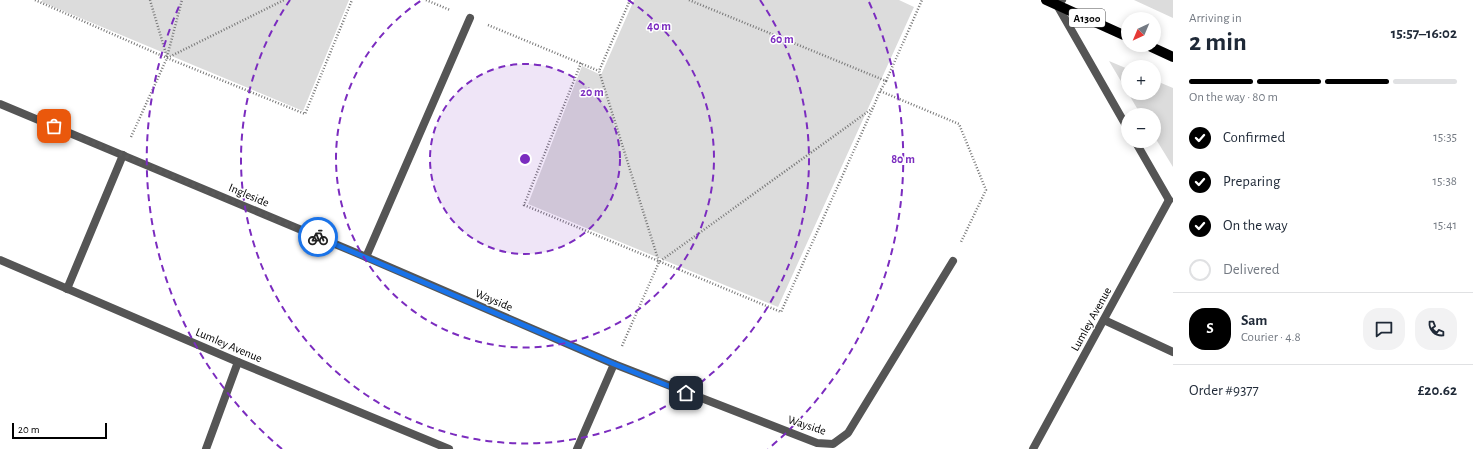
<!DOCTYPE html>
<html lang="en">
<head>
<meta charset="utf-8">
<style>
  body { margin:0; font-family:"Alegreya Sans",sans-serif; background:#f2f2f3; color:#1f2937; height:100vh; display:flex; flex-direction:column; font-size:15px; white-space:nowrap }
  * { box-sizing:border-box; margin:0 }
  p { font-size:13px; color:#747a83 }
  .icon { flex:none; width:22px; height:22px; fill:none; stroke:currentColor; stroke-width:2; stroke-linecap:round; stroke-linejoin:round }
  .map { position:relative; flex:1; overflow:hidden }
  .side { display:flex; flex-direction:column; background:#fff; width:300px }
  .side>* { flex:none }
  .needle { width:26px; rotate:224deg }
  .fabs { position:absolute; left:1121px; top:12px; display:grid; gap:8px }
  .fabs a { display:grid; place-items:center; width:40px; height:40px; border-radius:50%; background:#fff; box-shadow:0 2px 10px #0003; font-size:20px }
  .scale { position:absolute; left:12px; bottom:10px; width:95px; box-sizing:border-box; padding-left:4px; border:2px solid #000; border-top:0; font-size:11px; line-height:14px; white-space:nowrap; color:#000; -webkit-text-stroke:3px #fff; paint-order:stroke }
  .pin { position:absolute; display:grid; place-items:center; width:34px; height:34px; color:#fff; margin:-17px; border-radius:8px; box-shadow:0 2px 6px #0006 }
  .courier { position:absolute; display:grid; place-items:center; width:40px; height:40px; margin:-20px; border:3px solid #1a73e8; border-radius:50%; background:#fff; color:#222; box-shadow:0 1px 5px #0007 }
  .head em { font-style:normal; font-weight:700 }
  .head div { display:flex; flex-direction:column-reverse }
  .head { display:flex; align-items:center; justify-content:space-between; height:68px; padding:0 16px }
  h1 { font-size:26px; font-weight:700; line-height:30px }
  .bar { display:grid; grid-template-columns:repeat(4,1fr); gap:6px 4px; align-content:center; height:48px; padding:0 16px }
  .bar i { height:5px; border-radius:3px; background:#e0e1e3 }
  .bar .current { background:#000 }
  .bar p { grid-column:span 4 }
  .line { display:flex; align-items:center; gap:10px; padding:0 16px; border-top:1px solid #e0e1e3 }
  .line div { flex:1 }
  .round { display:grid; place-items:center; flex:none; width:42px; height:42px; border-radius:16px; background:#f2f2f3 }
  ol { padding:0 16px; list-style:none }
  li { display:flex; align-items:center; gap:12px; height:44px }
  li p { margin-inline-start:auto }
  li .icon { padding:4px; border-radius:50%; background:#000; color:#fff; stroke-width:4 }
  li:last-child { color:#747a83 }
  li i { width:22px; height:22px; border:2px solid #e0e1e3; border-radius:50% }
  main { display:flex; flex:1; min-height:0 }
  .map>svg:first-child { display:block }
  .green { fill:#dcdcdc }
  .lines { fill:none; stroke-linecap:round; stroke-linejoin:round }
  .path { stroke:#777; stroke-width:2.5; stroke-dasharray:1 2; stroke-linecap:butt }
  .service { stroke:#555; stroke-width:8 }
  .minor { stroke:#555; stroke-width:8 }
  .primary { stroke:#000; stroke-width:10 }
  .done { stroke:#595959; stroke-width:4; stroke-dasharray:0 7.2 }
  .route { stroke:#1a73e8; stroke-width:5 }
  .ring { fill:none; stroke:#7b2cbf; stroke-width:2; stroke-dasharray:7 5 }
  .labels { text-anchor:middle; stroke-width:3; stroke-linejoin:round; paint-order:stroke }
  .shield { fill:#fff; stroke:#4c4c4c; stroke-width:1 }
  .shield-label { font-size:11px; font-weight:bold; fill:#000 }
  .street-label { font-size:12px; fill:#000; stroke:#fff }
  .centre { fill:#7b2cbf; stroke:#fff; stroke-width:2 }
  .ring-label { font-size:12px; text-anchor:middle; font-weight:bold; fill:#7b2cbf; stroke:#fff; stroke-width:3; stroke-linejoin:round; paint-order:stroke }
</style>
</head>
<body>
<main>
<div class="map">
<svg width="1173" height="449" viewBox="0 0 1173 449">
  <rect width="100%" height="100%" fill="#fff"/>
  <g class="green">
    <polygon points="42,0 349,0 303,111 42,2"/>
    <polygon points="634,0 899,0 914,7 778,307 528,204 582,66 601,75"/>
    <polygon points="1134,0 1173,0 1173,18"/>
    <polygon points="1109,61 1128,69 1128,93"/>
    <polygon points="1154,80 1173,88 1173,167 1154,136 1154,115 1141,115 1128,93 1154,93"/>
  </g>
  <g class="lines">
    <g class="path">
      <polyline points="35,0 167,58 305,114 352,0"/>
      <polyline points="150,0 167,57"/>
      <polyline points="426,0 450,10"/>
      <polyline points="630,0 599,71 659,262"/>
      <polyline points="689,0 886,81 880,91 959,124 986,190 961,242"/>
      <polyline points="488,25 599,71"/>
      <polyline points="167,57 182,0"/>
      <polyline points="581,63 524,205 781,312 873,108"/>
      <polyline points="886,81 922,0"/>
      <polyline points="131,137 167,58 284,0"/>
      <polyline points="622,346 659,262 873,108 880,91"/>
    </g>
    <g class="service">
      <polyline points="366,257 470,18"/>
      <polyline points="1104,320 1173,352"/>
    </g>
    <g class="minor">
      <polyline points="1062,0 1057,5 1128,129"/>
      <polyline points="0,104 366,257 614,364 817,443 833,444 848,433 953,261"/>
      <polyline points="1135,141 1169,200"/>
      <polyline points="0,260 238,362 449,449"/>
      <polyline points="67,289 123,155"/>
      <polyline points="206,449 238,362"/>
      <polyline points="577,449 614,364"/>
      <polyline points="1033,449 1169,200"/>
    </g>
    <g class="primary">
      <polyline points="1046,0 1128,37"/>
      <polyline points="1147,45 1173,57"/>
    </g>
  </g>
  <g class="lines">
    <polyline class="done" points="54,126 318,237"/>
    <polyline class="route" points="318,237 614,364 686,393"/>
  </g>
  <circle cx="525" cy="159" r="95" fill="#7b2cbf" fill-opacity=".12"/>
  <g class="ring">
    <circle cx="525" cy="159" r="95"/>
    <path d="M628 0A189 189 0 1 1 422 0"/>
    <path d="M760 0A284 284 0 1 1 290 0"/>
    <path d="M282 449A378 378 0 0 1 181 2M869 2A378 378 0 0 1 768 449"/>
  </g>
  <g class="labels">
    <rect class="shield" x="1069" y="9" width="36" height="18" rx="3"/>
    <g class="shield-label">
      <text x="1087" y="22">A1300</text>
    </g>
    <g class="street-label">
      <text transform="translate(249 195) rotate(23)" y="4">Ingleside</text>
      <text transform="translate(494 300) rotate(23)" y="4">Wayside</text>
      <text transform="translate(1091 319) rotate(-61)" y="4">Lumley Avenue</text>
      <text transform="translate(229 345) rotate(23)" y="4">Lumley Avenue</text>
      <text transform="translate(807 425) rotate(18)" y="4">Wayside</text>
    </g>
  </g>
  <circle cx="525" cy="159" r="6" class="centre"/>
  <g class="ring-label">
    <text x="659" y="30">40 m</text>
    <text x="782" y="43">60 m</text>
    <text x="592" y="96">20 m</text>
    <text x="903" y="163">80 m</text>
  </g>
</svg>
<div class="fabs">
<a><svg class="needle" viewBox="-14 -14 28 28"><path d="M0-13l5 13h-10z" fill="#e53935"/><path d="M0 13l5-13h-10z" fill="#747a83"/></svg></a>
<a>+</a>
<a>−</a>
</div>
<div class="scale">20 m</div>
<div class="pin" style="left:54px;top:126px;background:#ea580c"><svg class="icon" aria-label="bag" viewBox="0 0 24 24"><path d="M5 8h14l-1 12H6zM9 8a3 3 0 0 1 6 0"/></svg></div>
<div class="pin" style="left:686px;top:393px;background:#1f2937"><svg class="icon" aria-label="home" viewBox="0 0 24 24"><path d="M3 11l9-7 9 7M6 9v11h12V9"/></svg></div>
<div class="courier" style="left:318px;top:237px"><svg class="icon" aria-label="bike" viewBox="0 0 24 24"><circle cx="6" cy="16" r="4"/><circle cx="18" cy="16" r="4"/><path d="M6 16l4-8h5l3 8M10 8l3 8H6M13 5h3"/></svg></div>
</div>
<section class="side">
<div class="head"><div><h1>2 min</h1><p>Arriving in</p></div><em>15:57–16:02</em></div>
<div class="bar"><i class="current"></i><i class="current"></i><i class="current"></i><i></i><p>On the way · 80 m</p></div>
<ol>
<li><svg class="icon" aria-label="check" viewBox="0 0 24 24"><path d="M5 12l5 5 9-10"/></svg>Confirmed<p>15:35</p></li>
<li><svg class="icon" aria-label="check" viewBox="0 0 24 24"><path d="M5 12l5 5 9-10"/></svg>Preparing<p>15:38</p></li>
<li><svg class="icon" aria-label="check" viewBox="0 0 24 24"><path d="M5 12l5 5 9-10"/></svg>On the way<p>15:41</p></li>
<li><i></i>Delivered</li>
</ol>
<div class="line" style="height:72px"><b class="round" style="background:#000;color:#fff">S</b><div><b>Sam</b><p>Courier · 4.8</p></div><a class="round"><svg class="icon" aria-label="chat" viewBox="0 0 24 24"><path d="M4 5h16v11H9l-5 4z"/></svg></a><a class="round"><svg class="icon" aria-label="phone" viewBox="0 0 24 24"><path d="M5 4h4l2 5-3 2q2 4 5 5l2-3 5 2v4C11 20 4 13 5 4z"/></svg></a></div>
<div class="line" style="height:52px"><div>Order #9377</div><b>£20.62</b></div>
</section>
</main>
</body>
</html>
